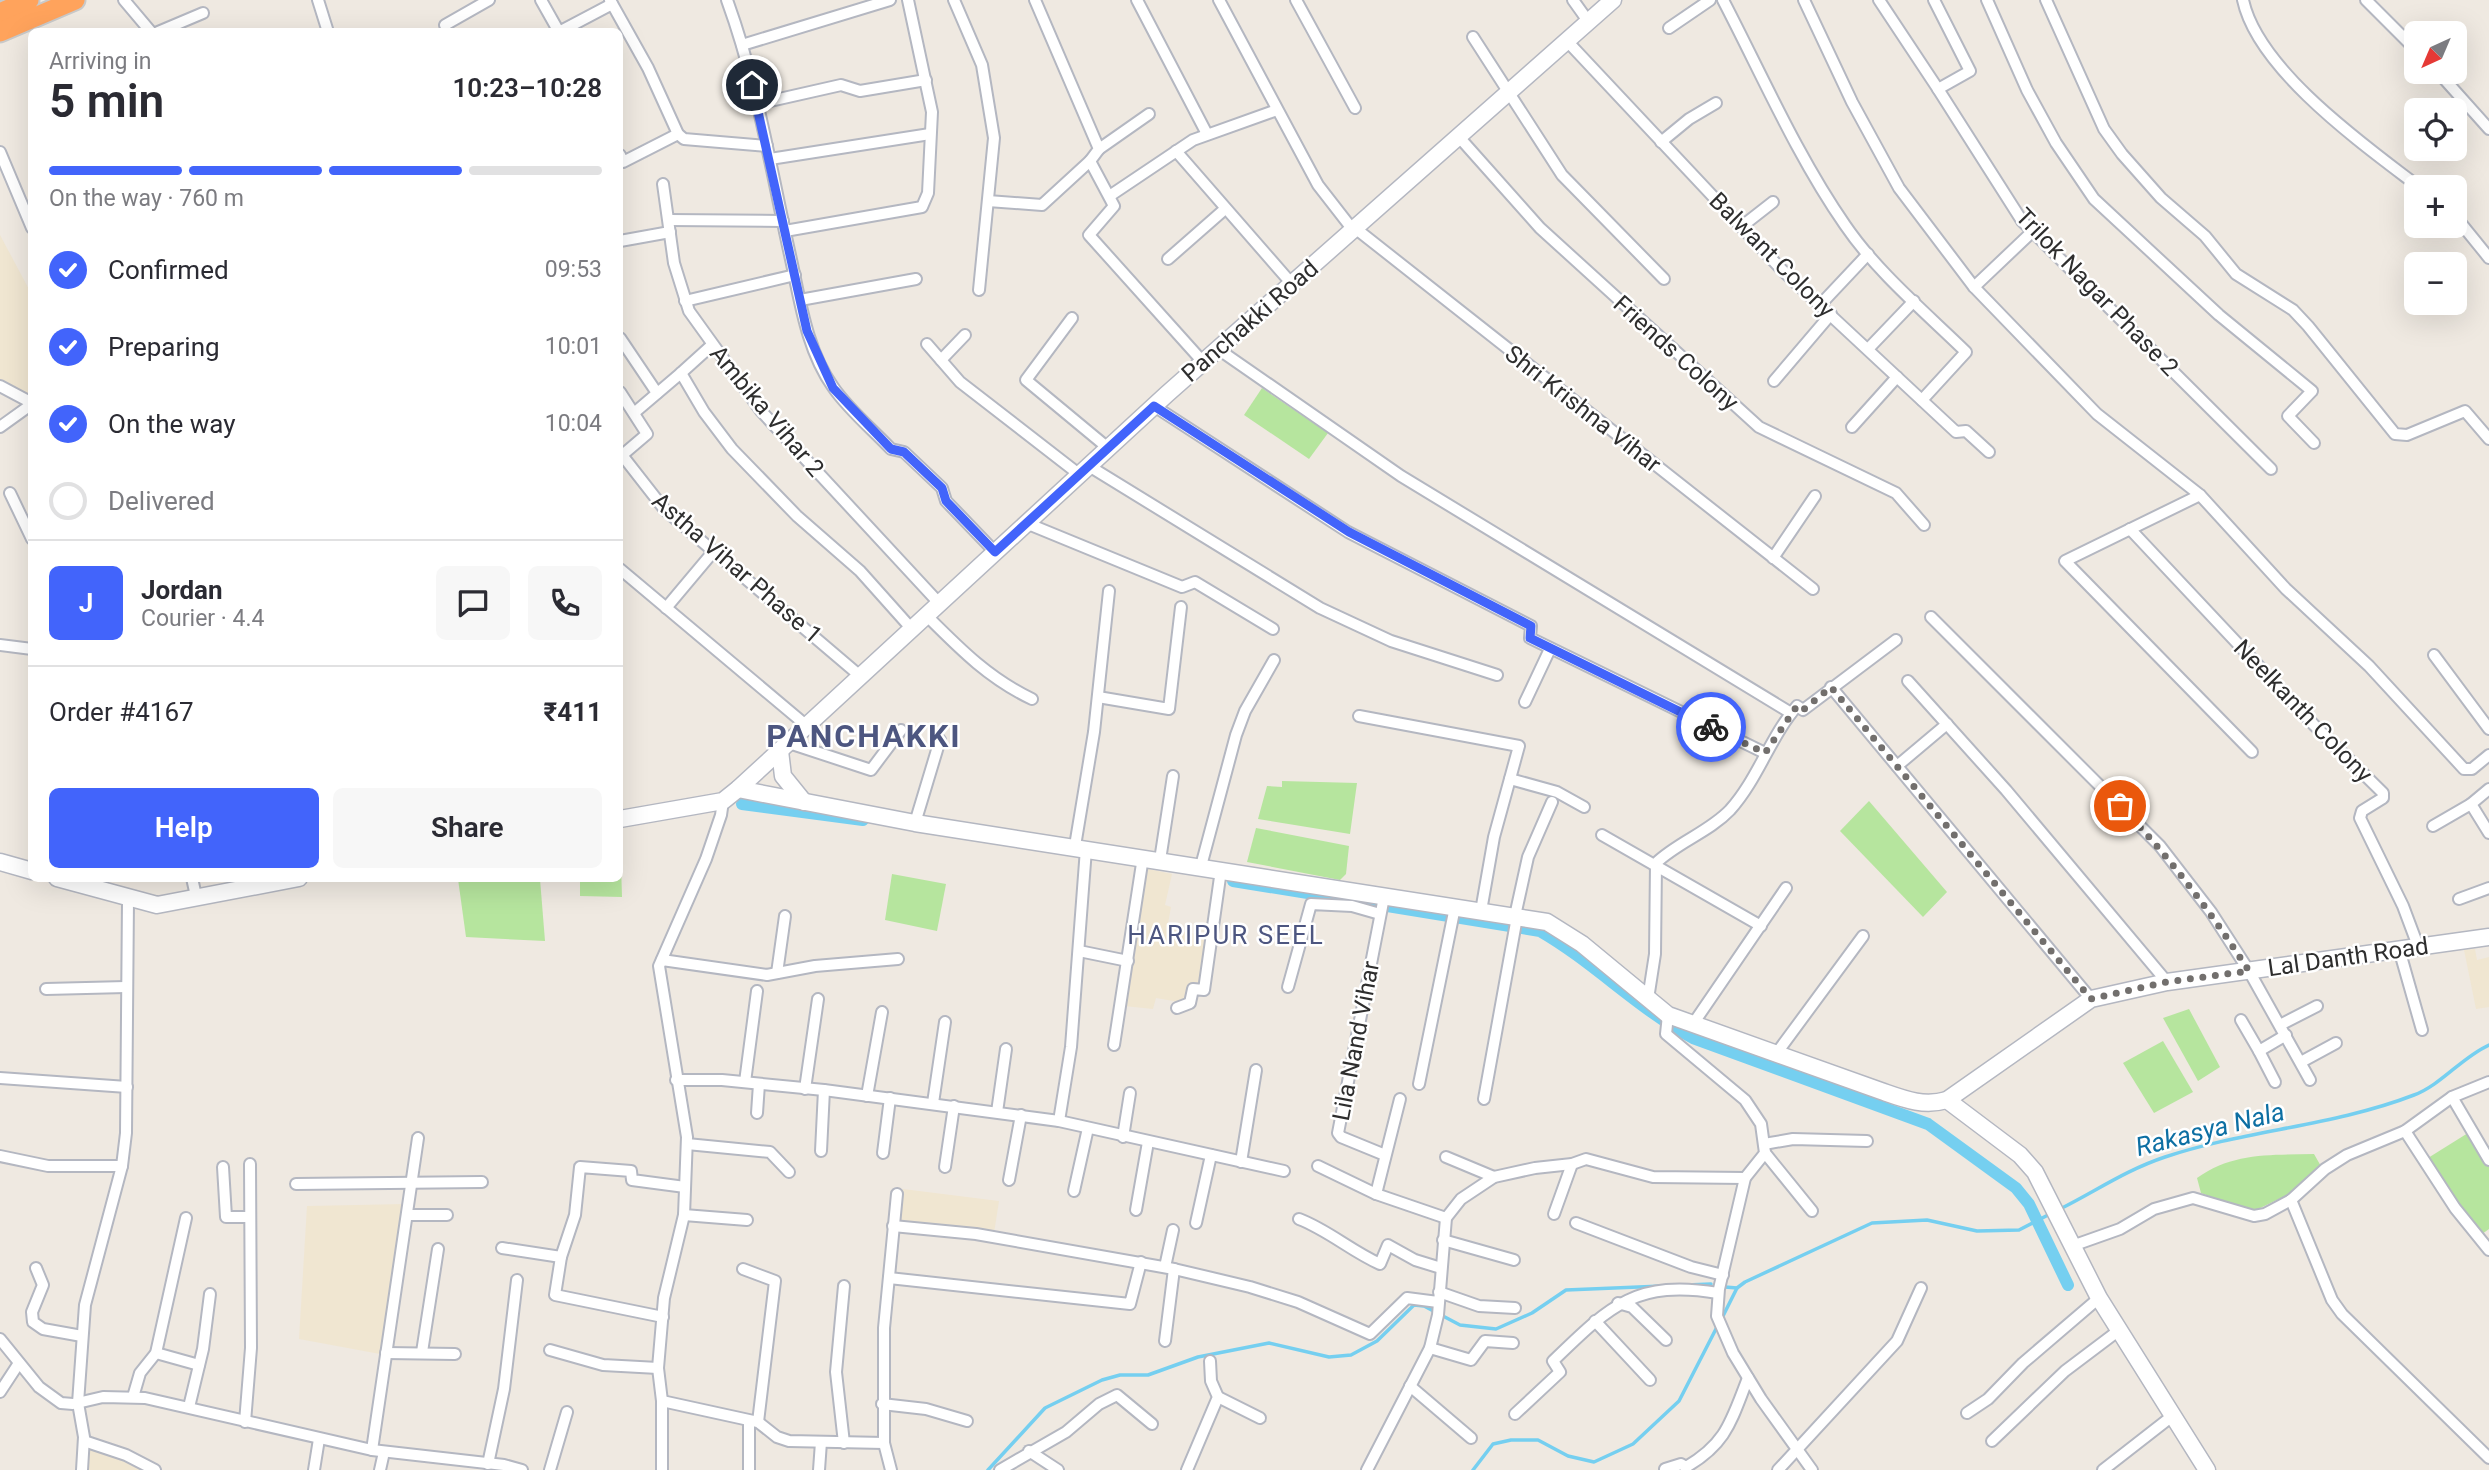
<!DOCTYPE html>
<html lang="en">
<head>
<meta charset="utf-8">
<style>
  body { margin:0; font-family:Roboto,sans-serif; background:#f7f7f7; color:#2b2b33; height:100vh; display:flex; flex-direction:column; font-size:26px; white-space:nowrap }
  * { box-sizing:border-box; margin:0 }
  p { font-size:23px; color:#7c7c81 }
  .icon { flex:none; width:38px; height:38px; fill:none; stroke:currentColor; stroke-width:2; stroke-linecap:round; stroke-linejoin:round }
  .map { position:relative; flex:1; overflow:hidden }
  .side { position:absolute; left:28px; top:28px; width:595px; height:854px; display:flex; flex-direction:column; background:#fff; border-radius:10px; box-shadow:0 7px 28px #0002 }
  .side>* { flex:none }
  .needle { width:46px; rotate:224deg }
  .tools { position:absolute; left:2404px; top:21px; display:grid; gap:14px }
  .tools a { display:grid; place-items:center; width:63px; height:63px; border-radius:10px; background:#fff; box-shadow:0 7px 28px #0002; font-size:35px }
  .pin { position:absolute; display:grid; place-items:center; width:60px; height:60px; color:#fff; margin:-30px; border:4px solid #fff; border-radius:50%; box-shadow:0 2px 7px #0007 }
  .courier { position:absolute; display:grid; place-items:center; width:70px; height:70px; margin:-35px; border:5px solid #4264fb; border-radius:50%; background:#fff; color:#222; box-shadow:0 2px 9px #0007 }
  .headline em { font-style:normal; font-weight:600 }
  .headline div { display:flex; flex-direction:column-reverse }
  .headline { display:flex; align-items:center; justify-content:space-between; height:119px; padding:0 21px }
  h1 { font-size:46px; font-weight:600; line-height:52px }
  .bar { display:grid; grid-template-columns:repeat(4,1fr); gap:10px 7px; align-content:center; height:84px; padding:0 21px }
  .bar i { height:9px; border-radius:5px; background:#e1e1e2 }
  .bar .active { background:#4264fb }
  .bar p { grid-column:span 4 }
  .line { display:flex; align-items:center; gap:18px; padding:0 21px; border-top:2px solid #e1e1e2 }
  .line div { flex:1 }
  .round { display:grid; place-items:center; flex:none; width:74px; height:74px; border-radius:10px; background:#f7f7f7 }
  ol { padding:0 21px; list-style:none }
  li { display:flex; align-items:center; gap:21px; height:77px }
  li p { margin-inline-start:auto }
  li .icon { padding:7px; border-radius:50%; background:#4264fb; color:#fff; stroke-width:4 }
  li:last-child { color:#7c7c81 }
  li i { width:38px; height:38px; border:4px solid #e1e1e2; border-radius:50% }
  .action { display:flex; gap:14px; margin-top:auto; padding:14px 21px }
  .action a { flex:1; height:80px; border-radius:10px; background:#4264fb; color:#fff; font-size:28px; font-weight:600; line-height:80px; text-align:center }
  .action a+a { background:#f7f7f7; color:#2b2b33 }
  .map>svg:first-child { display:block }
  .education { fill:#f0e6d1 }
  .green { fill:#b6e59e }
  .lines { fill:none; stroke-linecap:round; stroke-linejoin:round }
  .stream { stroke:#75cff0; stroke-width:3.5 }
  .canal { stroke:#75cff0; stroke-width:12 }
  .street-casing { stroke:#b4b7c1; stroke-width:14 }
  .secondary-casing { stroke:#b4b7c1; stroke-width:19 }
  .highway-casing { stroke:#c9c9c9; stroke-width:23 }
  .street { stroke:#fff; stroke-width:10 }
  .secondary { stroke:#fff; stroke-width:16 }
  .highway { stroke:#ffa35c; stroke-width:19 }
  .done { stroke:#726f6d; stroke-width:7; stroke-dasharray:0 12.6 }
  .route { stroke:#4264fb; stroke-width:9 }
  .labels { text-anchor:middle; stroke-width:5; stroke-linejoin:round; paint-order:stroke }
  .street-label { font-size:24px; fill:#2e2e2e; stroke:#fff }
  .neighbourhood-label { font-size:26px; letter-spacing:2px; fill:#4d5680; stroke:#fff }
  .water-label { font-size:26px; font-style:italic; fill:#0d6fa3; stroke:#fff }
  .district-label { font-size:32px; font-weight:bold; letter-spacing:2px; fill:#4d5680; stroke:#fff }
</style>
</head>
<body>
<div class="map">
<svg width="2489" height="1470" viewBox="0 0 2489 1470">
  <rect width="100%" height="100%" fill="#efe9e1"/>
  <g class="education">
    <polygon points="0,235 31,293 31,399 0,382"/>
    <polygon points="1144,868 1172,874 1165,905 1171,907 1167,929 1208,936 1201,987 1185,1003 1156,998 1153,1009 1124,1006"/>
    <polygon points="2475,949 2477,960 2489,957 2489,1007 2476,1009 2464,950"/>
    <polygon points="903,1189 999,1201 994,1233 900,1222"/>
    <polygon points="406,1204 380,1354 299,1339 307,1206"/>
    <polygon points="89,1448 127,1461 142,1470 87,1470"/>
  </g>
  <g class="green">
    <polygon points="1262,388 1328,433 1309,459 1244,415"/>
    <polygon points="1282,781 1357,783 1350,834 1258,819 1267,786 1282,787"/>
    <polygon points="1869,801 1947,892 1923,917 1840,831"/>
    <polygon points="1256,828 1349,846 1346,874 1340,880 1247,862"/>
    <polygon points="620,830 622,897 580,896 580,879 620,878"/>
    <polygon points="892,874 946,884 937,931 885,920"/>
    <polygon points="458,879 540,879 545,941 466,937"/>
    <polygon points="2189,1009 2220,1067 2198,1081 2163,1018"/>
    <polygon points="2163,1041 2193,1092 2154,1113 2123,1063"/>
    <polygon points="2468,1133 2489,1167 2489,1229 2482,1234 2454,1200 2428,1158"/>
    <path d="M2314,1154L2322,1168L2295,1191L2252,1212L2201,1193L2197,1178C2233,1152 2271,1155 2314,1154Z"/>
  </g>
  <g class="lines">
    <g class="stream">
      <path d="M2060,1209C2096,1191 2126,1170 2165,1157C2246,1130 2334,1126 2414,1095C2441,1085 2462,1057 2489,1045"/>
      <polyline points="1725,1287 1737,1288"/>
      <polyline points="1722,1318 1737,1288 1745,1282 1872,1223 1927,1220 1977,1231 2019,1230 2050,1214"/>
      <polyline points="988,1470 1045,1408 1102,1380 1120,1375 1148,1375 1198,1357 1269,1343 1329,1357 1351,1355 1377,1341 1414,1305 1424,1306 1460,1325 1496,1329 1532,1313 1566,1290 1711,1284"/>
      <polyline points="1473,1470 1493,1444 1511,1440 1538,1440 1568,1456 1594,1462 1633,1444 1679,1401 1718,1325"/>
    </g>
    <g class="canal">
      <polyline points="0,0 1,0"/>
      <polyline points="742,804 863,820"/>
      <path d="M1233,881L1540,931C1594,962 1637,1008 1693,1038L1928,1124L2016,1188L2029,1204L2068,1285"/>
    </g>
    <g class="street-casing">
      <g id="street">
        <polyline points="124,0 151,32"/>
        <polyline points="318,0 328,32"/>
        <polyline points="541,0 559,32 612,4"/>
        <polyline points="610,0 648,68 678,134 684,139 767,146"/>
        <path d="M727,0C757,82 771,170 790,255C800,299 806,349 833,387C848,409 872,429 891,449L904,452L942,488L946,501L995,552"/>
        <polyline points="954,0 982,65 994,138 979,290"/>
        <polyline points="1035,0 1099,149 1090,161 1114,206 1089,235 1203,362"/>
        <polyline points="1137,0 1207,134"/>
        <polyline points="1219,0 1318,185 1353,230"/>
        <polyline points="1296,0 1355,108"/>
        <polyline points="1573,0 1588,21"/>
        <path d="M1723,0C1762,75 1797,156 1845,225C1877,272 1925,312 1966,352L1922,400"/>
        <polyline points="1804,0 1852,102 1899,188 1974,287 2097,414 2200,495 2286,589 2369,666 2464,769 2472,769 2489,755"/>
        <polyline points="1879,0 1938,89"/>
        <polyline points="1934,0 1970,71 1938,89 2022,221 2271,469"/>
        <polyline points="1987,0 2027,90 2056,143 2094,199 2219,315 2312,391 2288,416 2314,443"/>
        <polyline points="2046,0 2104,129 2122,154 2161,198 2205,236 2236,274 2293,310 2308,326 2395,434 2407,435 2465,411 2489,439"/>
        <path d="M2243,0C2258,70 2364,145 2419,187"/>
        <polyline points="2366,0 2417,51"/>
        <polyline points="445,25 489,0"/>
        <polyline points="1669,28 1710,0"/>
        <polyline points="158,32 203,13"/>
        <polyline points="1473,37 1562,175 1664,279"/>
        <polyline points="1567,41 1783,271 1956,432 1966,431 1989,452"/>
        <polyline points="742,45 890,0"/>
        <polyline points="2438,72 2489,129"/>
        <polyline points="757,104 841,85 860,91 926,80"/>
        <polyline points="1459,137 1540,228 1759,427 1896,493 1924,525"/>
        <polyline points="1661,142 1689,119 1716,103"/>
        <polyline points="1099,149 1149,114"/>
        <polyline points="1176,151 1292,284"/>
        <polyline points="0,152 32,228"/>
        <polyline points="620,155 623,162 678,134"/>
        <polyline points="770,159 930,134"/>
        <polyline points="663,184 674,263 689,311 761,411 938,602"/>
        <polyline points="1111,195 1193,140 1277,110"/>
        <polyline points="988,201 1042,205 1090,161"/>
        <polyline points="2455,216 2489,258"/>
        <polyline points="669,220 783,221"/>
        <polyline points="1741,227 1773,202"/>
        <polyline points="1355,228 1813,589"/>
        <polyline points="785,231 922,207 928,193 932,112 908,0"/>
        <polyline points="620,241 670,232"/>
        <polyline points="1168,259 1225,209"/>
        <polyline points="1974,287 2032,232"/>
        <polyline points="800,300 916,279"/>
        <polyline points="685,301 795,275"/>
        <polyline points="1820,305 1868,254"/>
        <polyline points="1072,318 1026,380 1108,448"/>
        <polyline points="620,338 657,393"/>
        <polyline points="927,344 960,382 1080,475"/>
        <polyline points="1869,348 1914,301"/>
        <polyline points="1218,349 1401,476 1791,713"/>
        <polyline points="941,360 965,335"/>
        <polyline points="681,373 712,345"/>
        <polyline points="1774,381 1831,314"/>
        <polyline points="0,386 32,403"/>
        <polyline points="620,392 647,434 620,457"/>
        <polyline points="1154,406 1348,532 1531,626 1530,638 1765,753"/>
        <polyline points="634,413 681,373 704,412 732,449 797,516 860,571 910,627"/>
        <polyline points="0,427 32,404"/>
        <polyline points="1852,427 1897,377"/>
        <polyline points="622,455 665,510 859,675"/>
        <polyline points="1089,466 1320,608 1391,641 1497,675"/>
        <polyline points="10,493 32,539"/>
        <polyline points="2200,495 2065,561 2252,752"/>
        <polyline points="1026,523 1182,587 1195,582 1273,629"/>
        <polyline points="2130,529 2314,725 2383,793 2383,798 2362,811 2360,818 2403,906 2418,946"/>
        <polyline points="1773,558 1815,496"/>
        <polyline points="620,569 807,726"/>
        <polyline points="666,608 713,552"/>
        <path d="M925,614C959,648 988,678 1032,699"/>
        <polyline points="1931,617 2160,846 2211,912 2249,971 2310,1080"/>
        <polyline points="0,645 32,649"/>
        <polyline points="2434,655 2489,729"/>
        <polyline points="1908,681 2006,790 2167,982"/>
        <polyline points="1831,687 2091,999"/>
        <polyline points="1098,697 1169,709 1181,607"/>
        <polyline points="1525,702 1550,649"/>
        <polyline points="1359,716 1519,746 1494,837 1481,911"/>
        <polyline points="789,743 871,770 901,730"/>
        <polyline points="1897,766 1947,724"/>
        <polyline points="1510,779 1557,792 1584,807"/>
        <polyline points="2489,789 2471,804 2489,833"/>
        <polyline points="915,823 940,740"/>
        <polyline points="2433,826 2471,804"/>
        <polyline points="1602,835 1761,926"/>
        <polyline points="1075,846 1094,732 1109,591"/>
        <polyline points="1160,860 1173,776"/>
        <polyline points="1201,866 1236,735 1245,711 1274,660"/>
        <polyline points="192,878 196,896"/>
        <polyline points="1384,897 1338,1133 1341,1137 1385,1155"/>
        <polyline points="2459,899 2489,888"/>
        <polyline points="1515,916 1528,857 1552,802"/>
        <polyline points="2399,949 2422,1030"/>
        <polyline points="1079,951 1128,961"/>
        <polyline points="662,960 767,975 815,966 898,959"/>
        <polyline points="777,973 785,916"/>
        <polyline points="1288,987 1311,904 1352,906 1380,914"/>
        <polyline points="46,989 126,987"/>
        <path d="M1648,999L1655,954L1656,863C1678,842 1709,832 1730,810C1758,779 1770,737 1797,706L1803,710L1896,640"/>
        <polyline points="1177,1008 1190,1003 1193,989 1204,990 1221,870"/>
        <polyline points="1668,1015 1666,1034 1745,1100 1761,1124 1765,1153 1745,1178 1719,1289 1717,1316 1733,1353 1761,1399 1812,1470"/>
        <polyline points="2241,1020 2259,1051 2286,1035"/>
        <polyline points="1693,1024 1786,888"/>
        <polyline points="2280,1025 2317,1006"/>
        <polyline points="1114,1045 1143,857"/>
        <polyline points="2259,1051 2275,1082"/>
        <polyline points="1776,1054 1863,936"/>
        <polyline points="2301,1062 2336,1043"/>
        <polyline points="0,1078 127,1087"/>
        <polyline points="676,1080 722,1080 824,1090 1059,1121 1284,1171"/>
        <polyline points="745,1082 757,991"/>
        <polyline points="1419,1084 1455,907"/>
        <polyline points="805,1089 818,999"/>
        <polyline points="867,1096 882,1012"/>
        <polyline points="2452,1097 2489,1160"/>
        <polyline points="1484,1099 1517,917"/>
        <polyline points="933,1103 945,1022"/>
        <polyline points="997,1112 1006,1049"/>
        <polyline points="757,1113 759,1084"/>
        <polyline points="1059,1121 1071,1047 1086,849"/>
        <polyline points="2405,1131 2455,1208 2489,1250"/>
        <polyline points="1123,1137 1130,1093"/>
        <polyline points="687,1144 770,1152 789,1172"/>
        <polyline points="1764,1144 1793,1139 1867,1141"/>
        <polyline points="821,1151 824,1090"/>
        <polyline points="883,1153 890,1098"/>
        <polyline points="1765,1153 1812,1211"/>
        <polyline points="0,1156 48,1166 122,1166"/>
        <polyline points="1446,1157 1494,1177"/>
        <polyline points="1241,1162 1256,1070"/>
        <polyline points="1318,1166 1376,1194 1446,1218"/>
        <polyline points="223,1167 226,1217 250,1217"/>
        <polyline points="945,1167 954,1106"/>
        <polyline points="1009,1180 1021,1115"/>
        <polyline points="296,1184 482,1182"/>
        <polyline points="1074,1191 1088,1128"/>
        <polyline points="1376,1194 1400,1099"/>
        <polyline points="2291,1200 2332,1300 2342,1314 2489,1458"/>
        <polyline points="1136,1210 1148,1142"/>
        <polyline points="1554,1214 1572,1164"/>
        <polyline points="408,1215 447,1215"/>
        <polyline points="684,1215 747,1220"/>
        <path d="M1299,1219C1328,1230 1351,1251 1380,1264L1388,1245L1415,1260L1441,1268"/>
        <polyline points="1196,1223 1211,1155"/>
        <polyline points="1576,1223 1691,1267 1723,1275"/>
        <polyline points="893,1226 976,1234 1174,1269 1250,1287 1298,1302 1370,1334 1407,1298 1438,1302"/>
        <polyline points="1443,1240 1514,1260"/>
        <polyline points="2072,1246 2120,1229 2154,1209 2193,1198 2254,1216 2265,1214 2291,1200 2325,1169 2347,1155 2405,1131 2452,1097 2489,1082"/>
        <polyline points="502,1248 561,1257 555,1295 663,1317"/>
        <polyline points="561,1257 575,1215 580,1167 631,1171 632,1180 685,1187"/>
        <polyline points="1165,1267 1173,1230"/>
        <polyline points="36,1268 43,1285 32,1312 33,1322 43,1329 82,1336"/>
        <polyline points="743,1269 775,1281 758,1422"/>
        <polyline points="889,1278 1130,1304 1141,1262"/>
        <polyline points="1439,1292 1479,1306 1515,1308"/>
        <polyline points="1618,1303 1632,1307 1666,1340"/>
        <polyline points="1595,1321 1650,1380"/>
        <polyline points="0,1339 39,1387 61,1403 73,1404 103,1397 145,1398 372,1450 504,1465 522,1470"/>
        <polyline points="1165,1341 1174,1269"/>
        <polyline points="1430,1348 1471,1360 1485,1341 1513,1343"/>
        <polyline points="550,1350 603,1365 658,1368"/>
        <polyline points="422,1352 438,1249"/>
        <polyline points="156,1353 199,1365"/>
        <polyline points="386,1353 455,1354"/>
        <polyline points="1410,1386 1471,1438"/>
        <polyline points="0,1392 19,1363"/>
        <polyline points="133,1397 140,1373 156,1353 186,1218"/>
        <polyline points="1218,1397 1260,1418"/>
        <polyline points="662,1401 758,1422 777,1437 789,1441 884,1443"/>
        <polyline points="882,1404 926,1409 967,1421"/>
        <polyline points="189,1407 203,1349 210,1294"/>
        <polyline points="1967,1413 1988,1399 2023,1363 2099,1298"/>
        <path d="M1515,1414L1560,1372L1553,1361C1609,1307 1635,1279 1718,1293"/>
        <polyline points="245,1422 251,1348 250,1164"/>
        <polyline points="84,1441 126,1455 155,1470"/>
        <polyline points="1992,1441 2065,1371 2118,1331"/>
        <polyline points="844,1443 836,1372 844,1286"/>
        <polyline points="372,1450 418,1138"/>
        <polyline points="1029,1451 1058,1470"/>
        <polyline points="488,1464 504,1389 517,1280"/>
        <path d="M1665,1469L1681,1464L1686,1467C1727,1443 1731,1421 1748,1378"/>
        <polyline points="82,1470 84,1437 78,1403 85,1305 122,1166 126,1133 128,900"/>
        <polyline points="314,1470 319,1439"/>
        <polyline points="380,1470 384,1452"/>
        <polyline points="550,1470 567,1412"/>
        <polyline points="662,1470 662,1401 658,1368 664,1298 684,1215 687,1137 659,966 706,859 721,815 723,801"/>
        <polyline points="749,1470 749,1421"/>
        <polyline points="819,1470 821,1442"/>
        <polyline points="891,1470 884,1443 884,1328 897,1194"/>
        <polyline points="1000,1470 1066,1432 1099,1404 1117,1395 1152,1424"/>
        <polyline points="1187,1470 1218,1397 1211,1381 1210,1361"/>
        <polyline points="1367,1470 1430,1348 1438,1315 1446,1218 1461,1199 1494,1177 1535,1168 1572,1164 1586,1159 1653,1177 1745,1178"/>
        <polyline points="1778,1470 1897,1341 1921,1288"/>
        <polyline points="2103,1470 2171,1417"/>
      </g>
    </g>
    <g class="secondary-casing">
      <g id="secondary">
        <polyline points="780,751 783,776 804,802"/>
        <path d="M738,789L915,823L1547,922L1582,944L1668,1015L1881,1091C1904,1099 1923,1107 1947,1100L2091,999L2167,982L2489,937"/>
        <polyline points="620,819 723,801 738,789 1167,394 1613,0"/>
        <polyline points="0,862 32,871"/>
        <polyline points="57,878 157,905 299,878"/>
        <polyline points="1947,1100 2020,1155 2035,1172 2099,1298 2207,1470"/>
      </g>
    </g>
    <g class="highway-casing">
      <g id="highway">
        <polyline points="0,13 29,0"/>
        <polyline points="0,32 75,0"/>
      </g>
    </g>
    <use href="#street" class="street"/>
    <use href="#secondary" class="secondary"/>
    <use href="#highway" class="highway"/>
  </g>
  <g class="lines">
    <path class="done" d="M1711,727L1765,753L1797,706L1803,710L1831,687L2091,999L2167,982L2249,971C2210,911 2170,857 2120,806"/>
    <polyline class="route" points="752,85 807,331 833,388 891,449 904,452 942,488 946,501 995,552 1154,406 1349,532 1531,626 1530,638 1711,727"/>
  </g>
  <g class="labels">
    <g class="street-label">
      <text transform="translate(1772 255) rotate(45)" y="8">Balwant Colony</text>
      <text transform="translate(2097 292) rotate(46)" y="8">Trilok Nagar Phase 2</text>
      <text transform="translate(1250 321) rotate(-41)" y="8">Panchakki Road</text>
      <text transform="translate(1676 353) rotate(42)" y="8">Friends Colony</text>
      <text transform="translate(1583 409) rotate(38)" y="8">Shri Krishna Vihar</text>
      <text transform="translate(767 411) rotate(50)" y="8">Ambika Vihar 2</text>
      <text transform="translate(737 568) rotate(41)" y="8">Astha Vihar Phase 1</text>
      <text transform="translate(2303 711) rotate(46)" y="8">Neelkanth Colony</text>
      <text transform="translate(2348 957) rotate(-8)" y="8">Lal Danth Road</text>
      <text transform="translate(1356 1041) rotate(-79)" y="8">Lila Nand Vihar</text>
    </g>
    <g class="neighbourhood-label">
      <text x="1226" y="944">HARIPUR SEEL</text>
    </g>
    <g class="water-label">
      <text transform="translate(2210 1129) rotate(-14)" y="9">Rakasya Nala</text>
    </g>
    <g class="district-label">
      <text x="864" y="747">PANCHAKKI</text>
    </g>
  </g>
</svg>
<div class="tools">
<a><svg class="needle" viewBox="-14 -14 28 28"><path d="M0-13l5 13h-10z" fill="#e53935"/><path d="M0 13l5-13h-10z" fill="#7c7c81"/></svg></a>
<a><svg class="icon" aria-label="locate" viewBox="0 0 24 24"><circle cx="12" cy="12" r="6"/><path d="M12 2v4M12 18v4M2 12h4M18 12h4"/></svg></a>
<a>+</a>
<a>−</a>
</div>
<div class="pin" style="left:2120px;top:806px;background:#ea580c"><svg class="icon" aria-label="bag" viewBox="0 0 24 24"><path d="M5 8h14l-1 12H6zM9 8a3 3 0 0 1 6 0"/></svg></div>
<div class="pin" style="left:752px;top:85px;background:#1f2937"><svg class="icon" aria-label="home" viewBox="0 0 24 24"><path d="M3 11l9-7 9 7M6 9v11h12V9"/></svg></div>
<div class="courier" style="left:1711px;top:727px"><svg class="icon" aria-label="bike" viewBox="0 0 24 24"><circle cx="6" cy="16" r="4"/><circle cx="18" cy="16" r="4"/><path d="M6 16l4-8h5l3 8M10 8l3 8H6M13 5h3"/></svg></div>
<section class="side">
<div class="headline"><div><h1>5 min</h1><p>Arriving in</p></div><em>10:23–10:28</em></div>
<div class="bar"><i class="active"></i><i class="active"></i><i class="active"></i><i></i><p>On the way · 760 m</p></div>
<ol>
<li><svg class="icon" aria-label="check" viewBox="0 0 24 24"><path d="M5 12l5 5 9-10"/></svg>Confirmed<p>09:53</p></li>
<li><svg class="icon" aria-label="check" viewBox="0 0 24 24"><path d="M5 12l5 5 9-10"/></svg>Preparing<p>10:01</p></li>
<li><svg class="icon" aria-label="check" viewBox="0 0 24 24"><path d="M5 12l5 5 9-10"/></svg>On the way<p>10:04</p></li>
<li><i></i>Delivered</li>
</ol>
<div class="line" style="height:126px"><b class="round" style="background:#4264fb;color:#fff">J</b><div><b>Jordan</b><p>Courier · 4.4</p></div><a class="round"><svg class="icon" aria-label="chat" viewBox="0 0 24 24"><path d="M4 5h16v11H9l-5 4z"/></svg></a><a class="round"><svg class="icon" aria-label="phone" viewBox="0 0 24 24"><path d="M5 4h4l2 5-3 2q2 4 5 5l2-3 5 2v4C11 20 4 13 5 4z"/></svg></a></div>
<div class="line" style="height:91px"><div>Order #4167</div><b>₹411</b></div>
<div class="action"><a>Help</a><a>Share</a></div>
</section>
</div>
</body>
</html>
